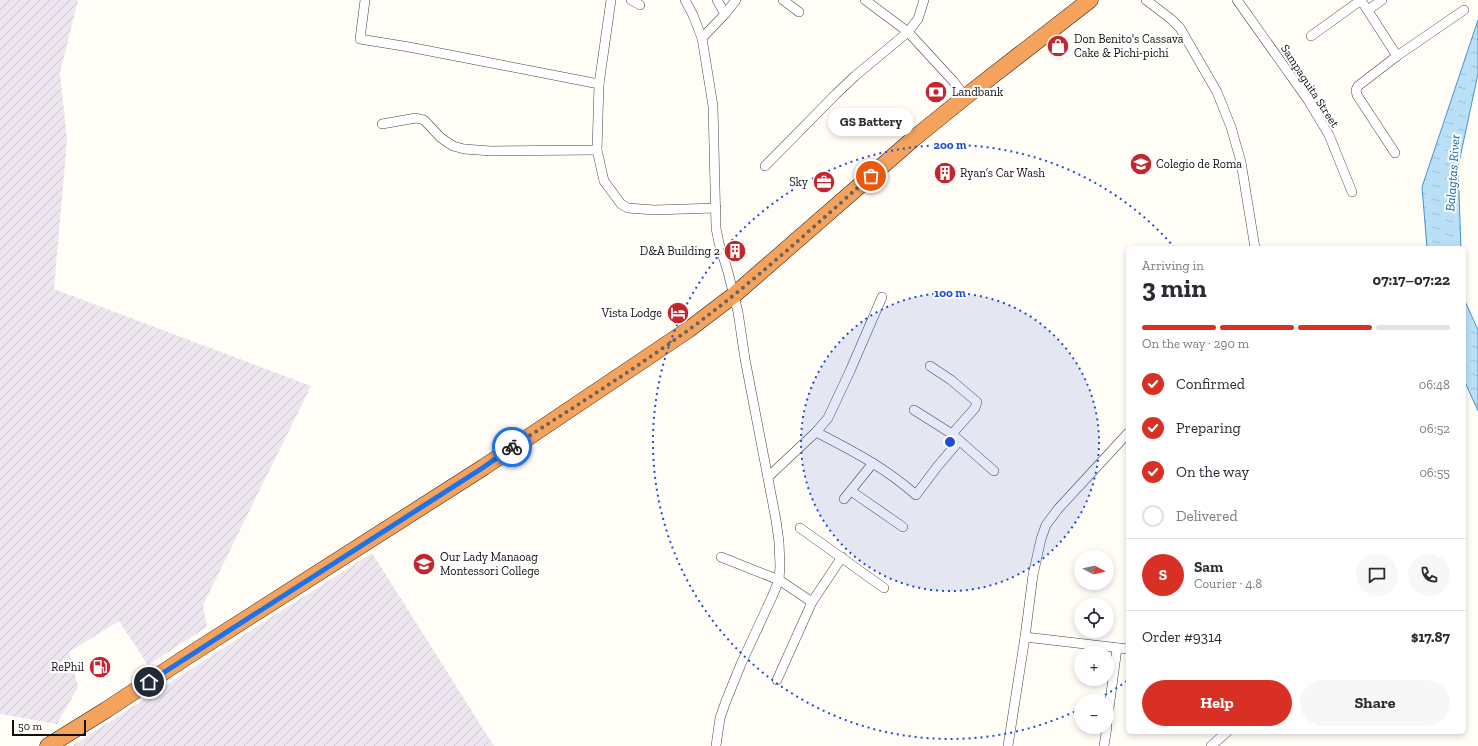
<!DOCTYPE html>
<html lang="en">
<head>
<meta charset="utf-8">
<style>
  body { margin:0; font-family:"Zilla Slab",serif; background:#f7f7f7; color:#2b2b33; height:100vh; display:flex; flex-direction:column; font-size:15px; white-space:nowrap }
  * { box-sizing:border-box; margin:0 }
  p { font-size:13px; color:#7c7c81 }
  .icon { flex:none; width:22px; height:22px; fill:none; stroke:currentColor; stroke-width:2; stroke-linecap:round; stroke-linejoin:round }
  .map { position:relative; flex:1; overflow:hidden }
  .panel { position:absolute; left:1126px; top:246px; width:340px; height:488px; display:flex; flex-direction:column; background:#fff; border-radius:6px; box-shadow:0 2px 6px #0003 }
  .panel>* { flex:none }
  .needle { width:26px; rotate:97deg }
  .controls { position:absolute; left:1074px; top:550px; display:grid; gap:8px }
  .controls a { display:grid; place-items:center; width:40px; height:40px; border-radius:50%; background:#fff; box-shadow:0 2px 6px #0003; font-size:20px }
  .scale { position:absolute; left:12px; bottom:10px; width:74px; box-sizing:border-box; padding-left:4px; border:2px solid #111; border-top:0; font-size:11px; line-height:14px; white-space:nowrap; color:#111; -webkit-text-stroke:3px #fff; paint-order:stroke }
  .pin { position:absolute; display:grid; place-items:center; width:34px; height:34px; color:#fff; margin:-17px; border:2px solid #fff; border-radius:50%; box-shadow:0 1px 4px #0007 }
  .courier { position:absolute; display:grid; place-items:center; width:40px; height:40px; margin:-20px; border:3px solid #1a73e8; border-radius:50%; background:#fff; color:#222; box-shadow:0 1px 5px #0007 }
  .bubble { position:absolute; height:28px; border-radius:14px; background:#fff; box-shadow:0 2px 6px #0003; font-size:13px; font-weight:800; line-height:28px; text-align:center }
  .summary em { font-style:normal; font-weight:800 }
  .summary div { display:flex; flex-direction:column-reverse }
  .summary { display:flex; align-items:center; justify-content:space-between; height:68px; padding:0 16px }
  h1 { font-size:26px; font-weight:800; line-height:30px }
  .bar { display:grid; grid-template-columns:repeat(4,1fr); gap:6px 4px; align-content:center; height:48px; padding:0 16px }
  .bar i { height:5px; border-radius:3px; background:#e1e1e2 }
  .bar .on { background:#d93025 }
  .bar p { grid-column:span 4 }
  .line { display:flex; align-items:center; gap:10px; padding:0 16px; border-top:1px solid #e1e1e2 }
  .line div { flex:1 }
  .round { display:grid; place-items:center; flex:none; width:42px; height:42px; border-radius:21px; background:#f7f7f7 }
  ol { padding:0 16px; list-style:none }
  li { display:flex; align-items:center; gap:12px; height:44px }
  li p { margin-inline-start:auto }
  li .icon { padding:4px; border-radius:50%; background:#d93025; color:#fff; stroke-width:4 }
  li:last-child { color:#7c7c81 }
  li i { width:22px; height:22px; border:2px solid #e1e1e2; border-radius:50% }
  .action { display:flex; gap:8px; margin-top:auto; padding:8px 16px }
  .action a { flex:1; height:46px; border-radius:24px; background:#d93025; color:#fff; font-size:16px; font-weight:800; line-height:46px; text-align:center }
  .action a+a { background:#f7f7f7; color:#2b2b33 }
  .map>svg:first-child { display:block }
  .industrial { fill:url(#industrial-furrows) }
  .water { fill:url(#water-ripples); stroke:#3f96cf }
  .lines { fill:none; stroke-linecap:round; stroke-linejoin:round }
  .street-casing { stroke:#444; stroke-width:10 }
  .highway-casing { stroke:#222; stroke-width:17 }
  .street { stroke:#fff; stroke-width:9 }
  .highway { stroke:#f5a25d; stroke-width:16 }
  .done { stroke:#646461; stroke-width:4; stroke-dasharray:0 7.2 }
  .route { stroke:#1a73e8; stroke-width:5 }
  .ring { fill:none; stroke:#1d4ed8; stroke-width:2; stroke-dasharray:2 4 }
  .labels { text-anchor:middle; stroke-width:4; stroke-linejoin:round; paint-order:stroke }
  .poi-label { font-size:12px; fill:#111; stroke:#fff; text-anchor:start }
  .street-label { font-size:12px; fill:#111; stroke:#fff }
  .water-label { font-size:13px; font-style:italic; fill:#1768a6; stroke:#fff }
  .centre { fill:#1d4ed8; stroke:#fff; stroke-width:2 }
  .ring-label { font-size:12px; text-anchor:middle; font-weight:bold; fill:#1d4ed8; stroke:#fff; stroke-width:4; stroke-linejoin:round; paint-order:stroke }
</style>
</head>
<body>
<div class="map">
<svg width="1478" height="746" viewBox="0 0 1478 746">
  <defs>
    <pattern id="industrial-furrows" width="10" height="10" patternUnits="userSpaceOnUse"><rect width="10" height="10" fill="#eee6ef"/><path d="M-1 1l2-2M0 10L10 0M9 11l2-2" fill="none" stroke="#cbc4cc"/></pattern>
    <pattern id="water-ripples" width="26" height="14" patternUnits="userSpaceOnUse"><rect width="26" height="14" fill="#b9e0f7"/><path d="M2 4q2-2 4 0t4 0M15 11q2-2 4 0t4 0" fill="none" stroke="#9ebfd3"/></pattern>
  </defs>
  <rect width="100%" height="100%" fill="#fffdf5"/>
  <g class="industrial">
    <polygon points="0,0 78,0 60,73 67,140 54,289 311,386 203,605 207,627 148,665 119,621 69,652 78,687 57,724 0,714"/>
    <polygon points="372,553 494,746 72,746 287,607"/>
  </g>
  <g class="water">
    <polygon points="1478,20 1478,74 1458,167 1461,248 1427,248 1422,187"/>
    <polygon points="1464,299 1478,330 1478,411 1464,380"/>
  </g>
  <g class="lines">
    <g class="street-casing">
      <g id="street">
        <polyline points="365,0 360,39 409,47 599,84 597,150 604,181 621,204 628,208 654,210 716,208"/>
        <polyline points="631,0 640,5"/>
        <polyline points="685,0 693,15 702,38 713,106 716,228 719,243 728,272 738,312 745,359 776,520 779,542 780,566 779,580 772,597 741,664 726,701 720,718 716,746"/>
        <polyline points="783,0 799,12"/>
        <polyline points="865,0 908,32 954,82 965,97"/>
        <polyline points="1146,0 1171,19 1180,28 1217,92 1231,127 1241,162 1255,248"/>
        <polyline points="1237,0 1308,100 1329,135 1352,192"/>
        <polyline points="1361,0 1397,56"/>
        <polyline points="1368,10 1382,0"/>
        <polyline points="725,14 736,0"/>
        <polyline points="1311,36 1361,0"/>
        <polyline points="702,38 725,14 717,0"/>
        <polyline points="599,84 611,0"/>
        <polyline points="382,124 416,118 424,120 441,138 453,146 464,149 491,151 597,150"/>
        <polyline points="1395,153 1357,95 1356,90 1358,86 1397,56 1464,10"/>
        <polyline points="765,166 836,94 855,76 908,32 918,19 924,0"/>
        <polyline points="930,366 951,380 977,402 975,408 952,434"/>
        <polyline points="914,410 952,434 994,471"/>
        <path d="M816,432C851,450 886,468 916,495L937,467L959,441"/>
        <polyline points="768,477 816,432 828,418 850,371 882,297"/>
        <polyline points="851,491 903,527"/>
        <polyline points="844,499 873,463"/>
        <polyline points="800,528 884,588"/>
        <polyline points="721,557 779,580 812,602"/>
        <polyline points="1025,637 1128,649"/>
        <polyline points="777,680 812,602 842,557"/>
        <polyline points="1107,723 1117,648"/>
        <polyline points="1008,746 1025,637 1033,575 1041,539 1046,525 1058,509 1128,433"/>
        <polyline points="1104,746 1107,727"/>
        <polyline points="1211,746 1227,732"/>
      </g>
    </g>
    <g class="highway-casing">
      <polyline id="highway" points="48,746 106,710 191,654 484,467 688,330 734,295 912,140 965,97 1090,0"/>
    </g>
    <use href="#street" class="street"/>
    <use href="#highway" class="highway"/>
  </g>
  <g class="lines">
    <path class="done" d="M512,447C580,403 650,360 715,310C769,268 820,221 871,176"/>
    <polyline class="route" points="149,682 484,467 512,447"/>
  </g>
  <circle cx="950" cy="442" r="149" fill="#1d4ed8" fill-opacity=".12"/>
  <g class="ring">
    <circle cx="950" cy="442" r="149"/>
    <path d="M1127 681A297 297 0 0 1 1096 700M1080 709A297 297 0 1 1 1174 247"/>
  </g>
  <defs>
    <g id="shop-disc" transform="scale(1.15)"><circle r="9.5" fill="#c4262e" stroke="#fff"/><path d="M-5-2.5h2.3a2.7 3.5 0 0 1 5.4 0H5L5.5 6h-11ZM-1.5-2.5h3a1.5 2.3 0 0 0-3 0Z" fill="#fff"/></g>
    <g id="bank-disc" transform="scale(1.15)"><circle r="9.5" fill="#c4262e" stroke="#fff"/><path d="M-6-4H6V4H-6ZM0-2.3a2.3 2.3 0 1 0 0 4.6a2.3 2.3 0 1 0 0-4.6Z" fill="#fff"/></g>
    <g id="university-disc" transform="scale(1.15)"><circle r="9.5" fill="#c4262e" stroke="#fff"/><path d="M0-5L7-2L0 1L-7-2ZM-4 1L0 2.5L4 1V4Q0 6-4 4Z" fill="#fff"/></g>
    <g id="building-disc" transform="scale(1.15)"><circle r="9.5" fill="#c4262e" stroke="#fff"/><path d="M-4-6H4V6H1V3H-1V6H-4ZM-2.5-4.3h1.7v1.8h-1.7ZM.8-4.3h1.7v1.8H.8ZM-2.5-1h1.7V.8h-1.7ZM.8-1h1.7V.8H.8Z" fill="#fff"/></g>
    <g id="office-disc" transform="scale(1.15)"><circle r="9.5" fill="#c4262e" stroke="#fff"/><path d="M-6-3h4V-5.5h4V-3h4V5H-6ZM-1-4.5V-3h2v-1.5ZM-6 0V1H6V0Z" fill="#fff"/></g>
    <g id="hotel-disc" transform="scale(1.15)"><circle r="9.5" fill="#c4262e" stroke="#fff"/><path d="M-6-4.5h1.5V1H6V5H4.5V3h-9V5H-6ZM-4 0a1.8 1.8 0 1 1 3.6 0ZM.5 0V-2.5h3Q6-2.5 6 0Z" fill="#fff"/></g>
    <g id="fuel-disc" transform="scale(1.15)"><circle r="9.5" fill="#c4262e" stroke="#fff"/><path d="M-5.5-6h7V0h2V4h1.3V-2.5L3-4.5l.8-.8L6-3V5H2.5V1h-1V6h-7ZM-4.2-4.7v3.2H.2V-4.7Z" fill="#fff"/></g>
  </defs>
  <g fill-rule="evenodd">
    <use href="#shop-disc" x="1058" y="46"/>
    <use href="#bank-disc" x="936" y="92"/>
    <use href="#university-disc" x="1141" y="164"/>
    <use href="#building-disc" x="945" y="173"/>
    <use href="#office-disc" x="824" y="182"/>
    <use href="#building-disc" x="735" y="251"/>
    <use href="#hotel-disc" x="678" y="313"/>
    <use href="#university-disc" x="424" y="564"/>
    <use href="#fuel-disc" x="100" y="667"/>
  </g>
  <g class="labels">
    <g class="poi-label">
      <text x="1074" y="43">Don Benito's Cassava<tspan x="1074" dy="14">Cake &amp; Pichi-pichi</tspan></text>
      <text x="952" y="96">Landbank</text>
      <text x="1156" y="168">Colegio de Roma</text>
      <text x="960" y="177">Ryan’s Car Wash</text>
      <text x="808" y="186" text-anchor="end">Sky</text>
      <text x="720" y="255" text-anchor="end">D&amp;A Building 2</text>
      <text x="662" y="317" text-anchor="end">Vista Lodge</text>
      <text x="440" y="561">Our Lady Manaoag<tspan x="440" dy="14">Montessori College</tspan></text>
      <text x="84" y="671" text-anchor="end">RePhil</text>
    </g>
    <g class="street-label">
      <text transform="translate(1310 86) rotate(57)" y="4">Sampaguita Street</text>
    </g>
    <g class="water-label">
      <text transform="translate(1452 173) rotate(-86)" y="5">Balagtas River</text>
    </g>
  </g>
  <circle cx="950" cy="442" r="6" class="centre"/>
  <g class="ring-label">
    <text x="950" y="149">200 m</text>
    <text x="950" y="297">100 m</text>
  </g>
</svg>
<div class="controls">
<a><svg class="needle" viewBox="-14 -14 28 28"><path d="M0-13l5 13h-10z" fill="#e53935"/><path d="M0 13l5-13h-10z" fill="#7c7c81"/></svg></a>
<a><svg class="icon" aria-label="locate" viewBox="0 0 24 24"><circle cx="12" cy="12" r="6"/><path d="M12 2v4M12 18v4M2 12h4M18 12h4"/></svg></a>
<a>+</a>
<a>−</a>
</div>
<div class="scale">50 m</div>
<div class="pin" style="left:871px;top:176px;background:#ea580c"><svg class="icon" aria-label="bag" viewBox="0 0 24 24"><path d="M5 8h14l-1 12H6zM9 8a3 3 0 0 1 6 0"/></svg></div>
<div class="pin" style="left:149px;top:682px;background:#1f2937"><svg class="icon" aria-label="home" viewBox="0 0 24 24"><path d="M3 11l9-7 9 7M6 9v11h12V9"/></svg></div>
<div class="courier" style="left:512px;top:447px"><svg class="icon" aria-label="bike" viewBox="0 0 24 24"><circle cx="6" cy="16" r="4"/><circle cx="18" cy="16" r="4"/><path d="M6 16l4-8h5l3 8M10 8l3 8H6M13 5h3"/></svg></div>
<div class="bubble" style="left:828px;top:108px;width:86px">GS Battery</div>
<section class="panel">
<div class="summary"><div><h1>3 min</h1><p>Arriving in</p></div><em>07:17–07:22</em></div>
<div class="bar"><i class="on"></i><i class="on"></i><i class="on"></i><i></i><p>On the way · 290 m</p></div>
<ol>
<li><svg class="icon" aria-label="check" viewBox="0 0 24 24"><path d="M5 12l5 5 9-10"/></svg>Confirmed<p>06:48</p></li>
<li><svg class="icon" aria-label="check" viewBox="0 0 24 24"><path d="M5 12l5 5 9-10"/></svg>Preparing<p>06:52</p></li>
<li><svg class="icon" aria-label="check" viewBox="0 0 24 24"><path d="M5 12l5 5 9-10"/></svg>On the way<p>06:55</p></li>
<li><i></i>Delivered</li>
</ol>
<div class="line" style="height:72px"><b class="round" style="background:#d93025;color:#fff">S</b><div><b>Sam</b><p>Courier · 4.8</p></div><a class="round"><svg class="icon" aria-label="chat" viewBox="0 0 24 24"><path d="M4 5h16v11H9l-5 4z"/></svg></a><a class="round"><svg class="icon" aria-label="phone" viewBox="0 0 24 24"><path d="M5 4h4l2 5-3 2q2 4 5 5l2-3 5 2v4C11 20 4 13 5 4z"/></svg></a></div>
<div class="line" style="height:52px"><div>Order #9314</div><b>$17.87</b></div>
<div class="action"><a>Help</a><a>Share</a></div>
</section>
</div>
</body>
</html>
